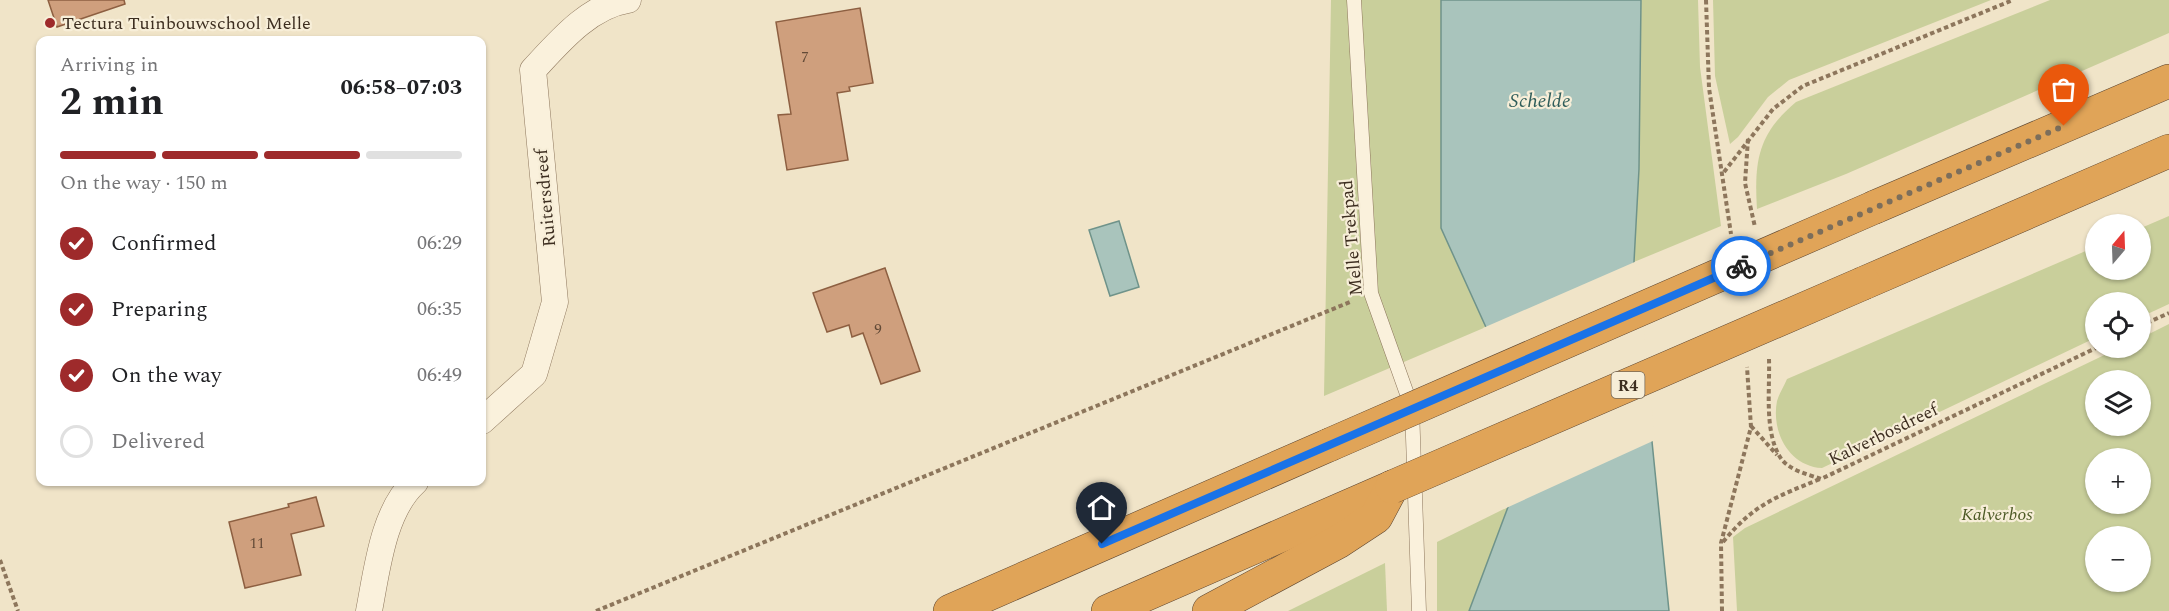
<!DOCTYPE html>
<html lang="en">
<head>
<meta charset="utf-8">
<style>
  body { margin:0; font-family:Spectral,serif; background:#f2f2f2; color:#202124; height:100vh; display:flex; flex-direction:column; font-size:22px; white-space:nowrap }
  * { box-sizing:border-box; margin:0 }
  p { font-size:20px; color:#757577 }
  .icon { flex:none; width:33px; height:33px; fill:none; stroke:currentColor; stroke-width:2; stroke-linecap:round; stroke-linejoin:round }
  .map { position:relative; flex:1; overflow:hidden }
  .drawer { position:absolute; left:36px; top:36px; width:450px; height:450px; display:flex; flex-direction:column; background:#fff; border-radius:12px; box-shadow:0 2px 4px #0004 }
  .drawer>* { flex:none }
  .needle { width:39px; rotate:19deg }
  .buttons { position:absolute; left:2085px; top:214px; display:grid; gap:12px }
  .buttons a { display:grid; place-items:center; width:66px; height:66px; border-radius:50%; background:#fff; box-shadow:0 2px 4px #0004; font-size:30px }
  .pin { position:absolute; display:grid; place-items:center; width:51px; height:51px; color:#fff; margin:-62px -26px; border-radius:50% 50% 50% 0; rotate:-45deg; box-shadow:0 0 6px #0007 }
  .pin .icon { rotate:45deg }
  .courier { position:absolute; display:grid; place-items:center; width:60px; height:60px; margin:-30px; border:4px solid #1a73e8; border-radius:50%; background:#fff; color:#222; box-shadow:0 2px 8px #0007 }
  .head em { font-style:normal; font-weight:700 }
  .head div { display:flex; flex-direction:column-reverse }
  .head { display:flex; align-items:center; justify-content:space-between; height:102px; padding:0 24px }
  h1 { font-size:39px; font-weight:700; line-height:45px }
  .bar { display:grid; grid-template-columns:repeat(4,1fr); gap:9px 6px; align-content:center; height:72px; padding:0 24px }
  .bar i { height:8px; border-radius:4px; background:#e0e0e0 }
  .bar .selected { background:#9e2a2b }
  .bar p { grid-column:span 4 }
  ol { padding:0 24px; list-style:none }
  li { display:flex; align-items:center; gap:18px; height:66px }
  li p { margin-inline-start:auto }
  li .icon { padding:6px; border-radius:50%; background:#9e2a2b; color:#fff; stroke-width:4 }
  li:last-child { color:#757577 }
  li i { width:33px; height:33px; border:3px solid #e0e0e0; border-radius:50% }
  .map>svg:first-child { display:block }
  .green { fill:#c9cf9b; fill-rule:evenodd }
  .water { fill:#a9c4bc; stroke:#6f938a; stroke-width:1.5 }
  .pier { fill:#f0e4c8 }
  .building { fill:#cf9f7d; stroke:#8d5f41; stroke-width:1.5 }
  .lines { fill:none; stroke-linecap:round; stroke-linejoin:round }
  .service-casing { stroke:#8d765c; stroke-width:15 }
  .minor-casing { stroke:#8d765c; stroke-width:27 }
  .motorway-casing { stroke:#5b4430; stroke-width:34 }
  .path { stroke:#8d765c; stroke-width:4; stroke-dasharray:4.5 3; stroke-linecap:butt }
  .service { stroke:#faf1dc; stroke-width:14 }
  .minor { stroke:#faf1dc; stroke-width:26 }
  .motorway { stroke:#e0a458; stroke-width:33 }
  .motorway-bridge-casing { stroke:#5b4430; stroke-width:34; stroke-linecap:butt }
  .motorway-bridge { stroke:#e0a458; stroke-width:33 }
  .done { stroke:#7c6e5b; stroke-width:6; stroke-dasharray:0 10.8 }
  .route { stroke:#1a73e8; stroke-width:8 }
  .poi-dot { fill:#9e2a2b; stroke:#f7eed8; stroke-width:2 }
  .labels { text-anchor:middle; stroke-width:4.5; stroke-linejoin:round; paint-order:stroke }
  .number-label { font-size:15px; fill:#624a37 }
  .shield { fill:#f7eed8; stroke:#756857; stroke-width:1.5 }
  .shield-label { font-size:16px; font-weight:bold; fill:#3d2e20 }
  .poi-label { font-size:18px; fill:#3d2e20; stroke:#f7eed8; text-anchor:start }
  .street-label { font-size:18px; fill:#3d2e20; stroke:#f7eed8 }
  .park-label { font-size:18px; font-style:italic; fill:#4d5a26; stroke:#f7eed8 }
  .water-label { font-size:20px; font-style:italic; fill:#2f5d5a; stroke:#f7eed8 }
</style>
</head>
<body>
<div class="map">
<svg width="2169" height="611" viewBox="0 0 2169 611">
  <rect width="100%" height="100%" fill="#f0e4c8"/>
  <g class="green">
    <polygon points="1331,0 1441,0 1441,228 1486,327 1324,396"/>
    <polygon points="1641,0 1698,0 1700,67 1721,226 1634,262 1639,169"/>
    <polygon points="1713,0 1991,0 1789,80 1768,97 1738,137 1730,144 1715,76"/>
    <path d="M2050,0H2169V33L1846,174L1757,209C1754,161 1758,134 1796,102Z"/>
    <path d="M2169,216V304L2141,317L2140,303H2096L2095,338L1822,468C1789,466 1771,432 1777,401C1779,394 1784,386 1787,379L2095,247L2096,270H2140L2141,228Z"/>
    <path d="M2169,324V611H1737L1733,537L1745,528L2119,348H2140L2141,338ZM2096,381H2140V426H2096ZM2096,459H2140V504H2096ZM2096,537H2140V582H2096Z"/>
    <polygon points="1508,507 1469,611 1437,611 1437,542"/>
    <polygon points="1385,563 1387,611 1288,611"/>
  </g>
  <g class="water">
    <polygon points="1441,0 1641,0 1639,169 1634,262 1669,611 1469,611 1508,507 1489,334 1441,228"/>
    <polygon points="1119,221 1139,287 1110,296 1089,230"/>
  </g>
  <polygon class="pier" points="1637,261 1655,440 1504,509 1487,334 1483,328"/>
  <g class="building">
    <polygon points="48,0 124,0 125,4 57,27"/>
    <polygon points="860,8 873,83 849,87 850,91 837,93 848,160 787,170 778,115 791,114 776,22"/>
    <polygon points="885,268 920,371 881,384 863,333 852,337 849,325 827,332 813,293"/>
    <polygon points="316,497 324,526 291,534 301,575 245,588 229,522 289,507 288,504"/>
  </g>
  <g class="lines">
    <g class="service-casing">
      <polyline id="service" points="1354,0 1371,293 1412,408 1419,611"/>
    </g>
    <g class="minor-casing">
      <g id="minor">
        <path d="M482,421L534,374L555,302L533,70C559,42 589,6 628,0"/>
        <path d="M369,611C377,570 383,511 415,482"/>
      </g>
    </g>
    <g class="motorway-casing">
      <g id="motorway">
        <polyline points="1875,207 2169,81"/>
        <polyline points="1864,283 2169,151"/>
        <polyline points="950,611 1329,445"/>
        <polyline points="1108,611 1392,487"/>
        <polyline points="1209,611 1338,542 1376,517 1392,487"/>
      </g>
    </g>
    <g class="path">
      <polyline points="1706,0 1709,88 1731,234"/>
      <polyline points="1748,139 1745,183 1755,227"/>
      <polyline points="1724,172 1773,109 1803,86 2013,0"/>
      <polyline points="2140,326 2169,313"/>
      <path d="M1769,359C1770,389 1764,431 1780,457C1788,470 1807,474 1821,479L2096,348"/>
      <polyline points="1751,426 1777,455"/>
      <path d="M1723,542C1754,504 1776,497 1820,479"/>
      <polyline points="0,560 18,611"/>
      <polyline points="596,611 1350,302"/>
      <polyline points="1722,611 1721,543 1751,427 1747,367"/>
    </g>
    <use href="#service" class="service"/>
    <use href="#minor" class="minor"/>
    <use href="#motorway" class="motorway"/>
    <g class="motorway-bridge-casing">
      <g id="motorway-bridge">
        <polyline points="1329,445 1875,207"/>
        <polyline points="1392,487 1864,283"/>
      </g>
    </g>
    <use href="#motorway-bridge" class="motorway-bridge"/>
  </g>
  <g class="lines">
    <polyline class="done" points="1741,266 2064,126"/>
    <polyline class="route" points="1102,544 1741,266"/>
  </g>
  <circle class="poi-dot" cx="50" cy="23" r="6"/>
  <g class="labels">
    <g class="number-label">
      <text x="805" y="62">7</text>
      <text x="878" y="334">9</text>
      <text x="257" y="548">11</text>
    </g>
    <rect class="shield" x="1611.5" y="372" width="33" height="26" rx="4.5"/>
    <g class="shield-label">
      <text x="1628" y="391">R4</text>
    </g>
    <g class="poi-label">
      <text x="62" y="29">Tectura Tuinbouwschool Melle</text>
    </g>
    <g class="street-label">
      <text transform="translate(545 198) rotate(-95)" y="6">Ruitersdreef</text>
      <text transform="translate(1351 238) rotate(-95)" y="6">Melle Trekpad</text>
      <text transform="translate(1883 434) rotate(-26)" y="6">Kalverbosdreef</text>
    </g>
    <g class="park-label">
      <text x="1997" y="520">Kalverbos</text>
    </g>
    <g class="water-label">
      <text x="1540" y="107">Schelde</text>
    </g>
  </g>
</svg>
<div class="buttons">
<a><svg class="needle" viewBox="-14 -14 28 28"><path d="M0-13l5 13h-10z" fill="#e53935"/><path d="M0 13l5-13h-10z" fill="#757577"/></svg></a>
<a><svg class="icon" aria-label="locate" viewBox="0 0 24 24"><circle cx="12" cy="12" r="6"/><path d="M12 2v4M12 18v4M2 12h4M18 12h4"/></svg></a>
<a><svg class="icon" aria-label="layers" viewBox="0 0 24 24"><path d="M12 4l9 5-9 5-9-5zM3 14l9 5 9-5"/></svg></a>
<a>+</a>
<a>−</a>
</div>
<div class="pin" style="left:2064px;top:126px;background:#ea580c"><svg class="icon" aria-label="bag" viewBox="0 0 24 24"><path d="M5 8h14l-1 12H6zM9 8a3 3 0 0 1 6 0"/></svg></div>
<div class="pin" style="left:1102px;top:544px;background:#1f2937"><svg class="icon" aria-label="home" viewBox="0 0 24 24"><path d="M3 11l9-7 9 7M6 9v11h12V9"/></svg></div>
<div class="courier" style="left:1741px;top:266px"><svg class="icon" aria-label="bike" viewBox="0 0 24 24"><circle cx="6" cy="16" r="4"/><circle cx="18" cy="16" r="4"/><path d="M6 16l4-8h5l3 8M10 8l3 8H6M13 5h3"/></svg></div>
<section class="drawer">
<div class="head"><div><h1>2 min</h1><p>Arriving in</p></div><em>06:58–07:03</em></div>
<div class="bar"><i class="selected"></i><i class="selected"></i><i class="selected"></i><i></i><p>On the way · 150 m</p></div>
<ol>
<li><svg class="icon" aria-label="check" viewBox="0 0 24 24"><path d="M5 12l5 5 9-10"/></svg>Confirmed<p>06:29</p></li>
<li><svg class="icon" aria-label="check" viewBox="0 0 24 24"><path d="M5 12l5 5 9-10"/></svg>Preparing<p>06:35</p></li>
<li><svg class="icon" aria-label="check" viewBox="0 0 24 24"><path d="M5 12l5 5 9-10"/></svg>On the way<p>06:49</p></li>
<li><i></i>Delivered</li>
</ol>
</section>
</div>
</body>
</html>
